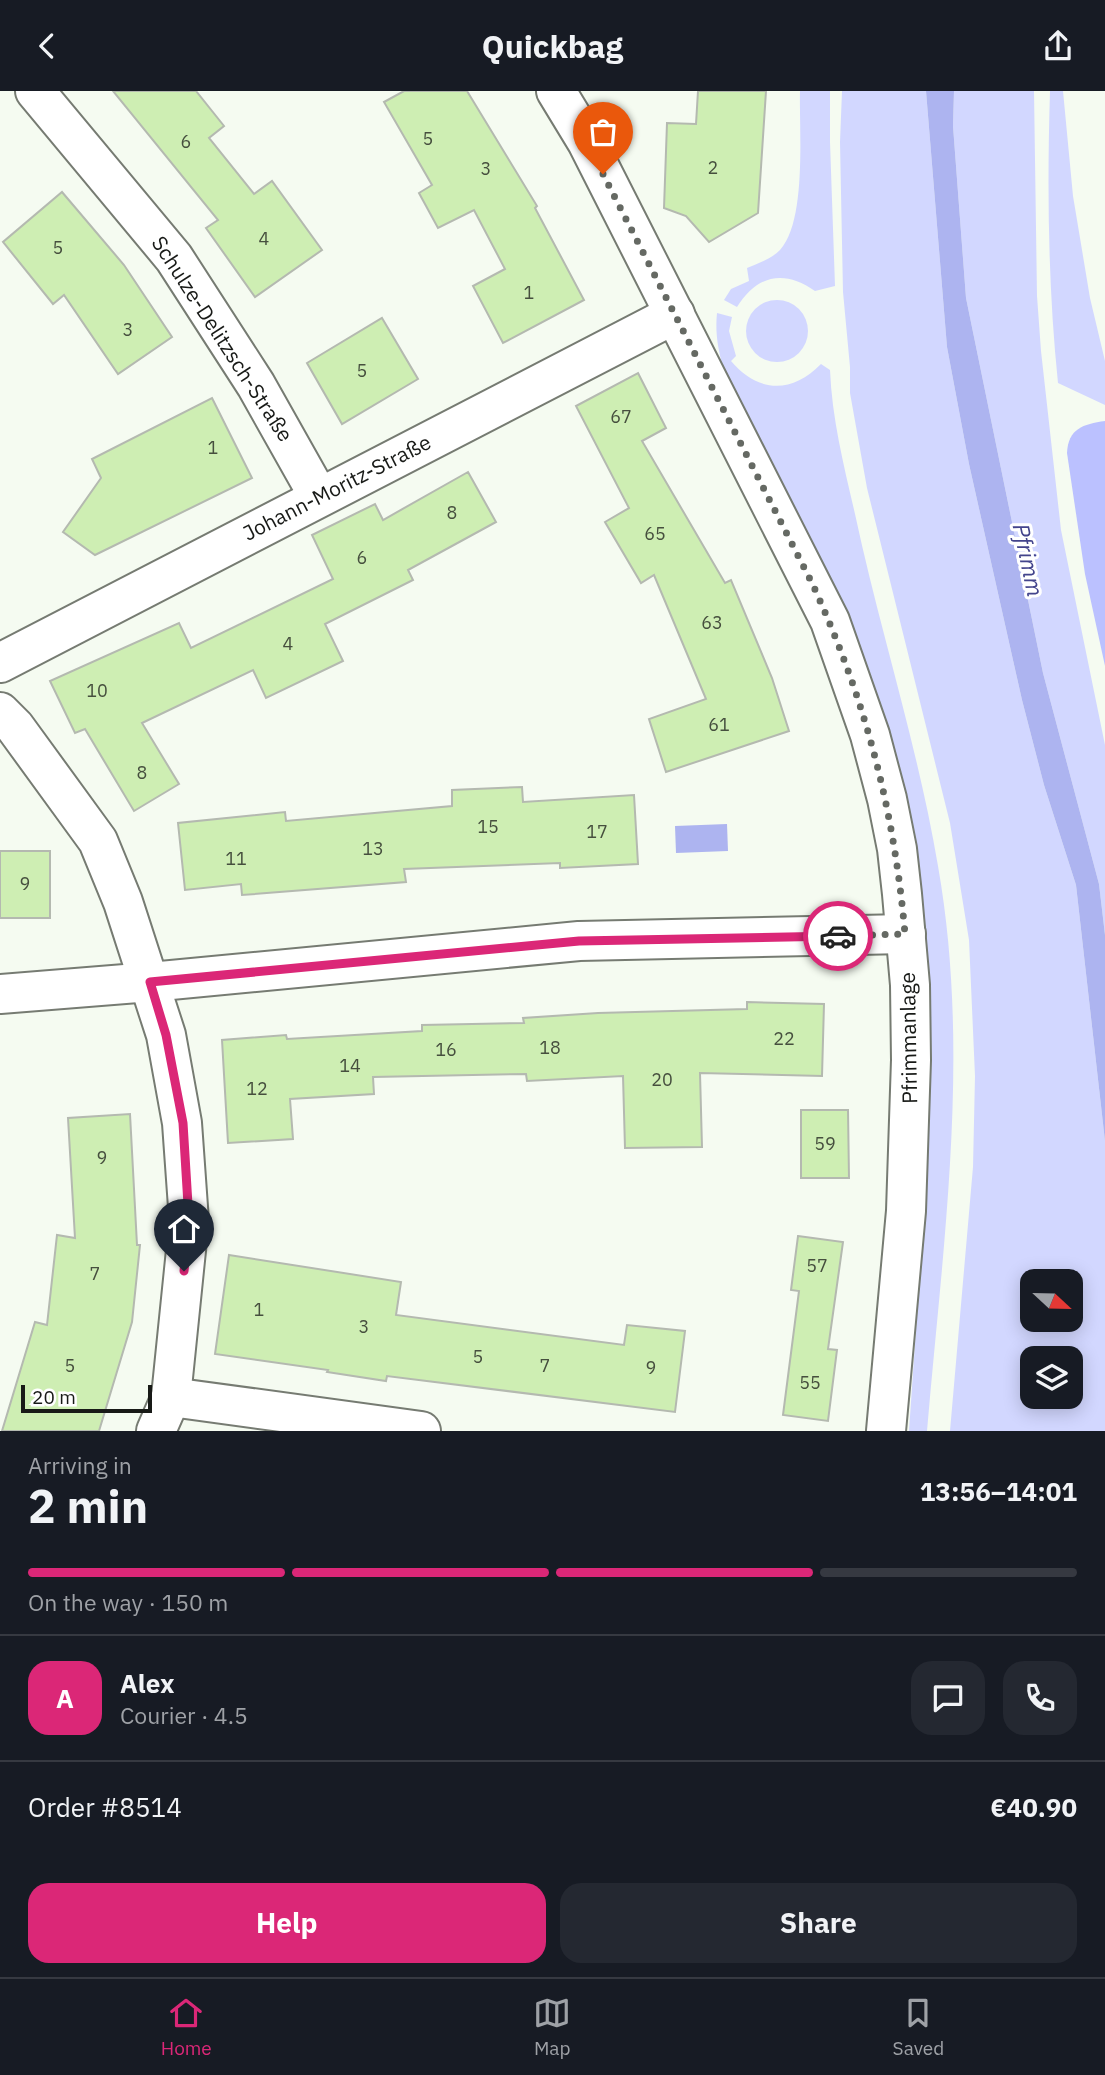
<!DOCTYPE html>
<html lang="en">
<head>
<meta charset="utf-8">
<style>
  body { margin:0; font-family:"IBM Plex Sans",sans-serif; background:#242831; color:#f1f3f6; height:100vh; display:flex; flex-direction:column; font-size:26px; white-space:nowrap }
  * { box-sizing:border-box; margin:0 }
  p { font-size:23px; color:#9ea1a6 }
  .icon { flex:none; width:38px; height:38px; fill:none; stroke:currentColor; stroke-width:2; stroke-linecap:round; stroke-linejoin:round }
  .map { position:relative; height:1340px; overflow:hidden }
  .side { display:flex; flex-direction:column; background:#171b24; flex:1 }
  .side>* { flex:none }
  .needle { width:46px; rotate:112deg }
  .fabs { position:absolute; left:1020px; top:1178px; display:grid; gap:14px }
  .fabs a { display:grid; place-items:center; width:63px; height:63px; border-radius:14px; background:#171b24; box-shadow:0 4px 18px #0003; font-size:35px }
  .scale { position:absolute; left:21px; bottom:18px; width:131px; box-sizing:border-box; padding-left:7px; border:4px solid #181a17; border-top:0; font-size:19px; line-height:24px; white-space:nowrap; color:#181a17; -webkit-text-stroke:5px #fff; paint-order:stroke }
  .pin { position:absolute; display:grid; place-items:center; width:60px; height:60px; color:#fff; margin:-72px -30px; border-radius:50% 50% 50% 0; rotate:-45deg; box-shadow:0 0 7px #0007 }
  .pin .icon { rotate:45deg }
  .courier { position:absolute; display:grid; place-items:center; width:70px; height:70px; margin:-35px; border:5px solid #db2777; border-radius:50%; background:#fff; color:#222; box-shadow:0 2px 9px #0007 }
  .headline em { font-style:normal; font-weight:700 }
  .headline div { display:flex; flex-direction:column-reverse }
  .headline { display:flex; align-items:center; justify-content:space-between; height:119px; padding:0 28px }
  h1 { font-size:46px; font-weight:700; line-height:52px }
  .bar { display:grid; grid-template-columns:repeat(4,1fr); gap:10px 7px; align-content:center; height:84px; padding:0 28px }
  .bar i { height:9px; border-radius:5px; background:#363941 }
  .bar .active { background:#db2777 }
  .bar p { grid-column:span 4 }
  .line { display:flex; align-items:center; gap:18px; padding:0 28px; border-top:2px solid #363941 }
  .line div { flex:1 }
  .round { display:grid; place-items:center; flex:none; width:74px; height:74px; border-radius:21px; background:#242831 }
  .cta { display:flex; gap:14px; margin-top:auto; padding:14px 28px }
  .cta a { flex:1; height:80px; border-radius:21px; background:#db2777; color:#fff; font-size:28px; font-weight:700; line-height:80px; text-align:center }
  .cta a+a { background:#242831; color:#f1f3f6 }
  header { display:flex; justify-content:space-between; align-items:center; height:91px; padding:0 28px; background:#171b24; font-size:32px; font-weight:700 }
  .tab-bar { display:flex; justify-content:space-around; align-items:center; height:98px; border-top:2px solid #363941; background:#171b24; font-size:19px; color:#9ea1a6 }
  .tab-bar a { display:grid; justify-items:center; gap:4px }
  .tab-bar .active { color:#db2777 }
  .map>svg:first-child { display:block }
  .green { fill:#d2d7ff; fill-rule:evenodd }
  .forest { fill:#bbc1ff }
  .water { fill:#adb4f0 }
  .building { fill:#ceeeb3; stroke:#b4b9b0; stroke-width:2 }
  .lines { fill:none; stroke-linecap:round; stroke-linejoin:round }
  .minor-casing { stroke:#767b72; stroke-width:42 }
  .minor { stroke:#fff; stroke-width:38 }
  .done { stroke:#656963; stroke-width:7; stroke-dasharray:0 12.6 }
  .route { stroke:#db2777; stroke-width:9 }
  .labels { text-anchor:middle; stroke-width:6; stroke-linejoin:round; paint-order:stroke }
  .number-label { font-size:18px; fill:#464f3e }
  .street-label { font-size:21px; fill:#181a17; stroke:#fff }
  .water-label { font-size:23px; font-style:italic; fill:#43448c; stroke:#fff }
</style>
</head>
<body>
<header><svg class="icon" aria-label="back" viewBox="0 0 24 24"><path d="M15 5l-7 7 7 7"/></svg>Quickbag<svg class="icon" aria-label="share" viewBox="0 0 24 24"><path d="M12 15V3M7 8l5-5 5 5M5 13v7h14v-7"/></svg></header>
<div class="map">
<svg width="1105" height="1340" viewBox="0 0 1105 1340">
  <rect width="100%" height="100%" fill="#f5fbf1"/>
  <g class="green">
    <path d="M800,0H830V51L835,195L815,200C784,178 757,184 737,216L724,209L731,198L749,190L747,177C759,172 771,168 780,159C807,130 799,39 800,0Z"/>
    <path d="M842,0H926L947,256L969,373L1022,609L1044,694L1076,794L1105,1050V1340H950L973,1076L975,985L969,849L950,732L867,397L850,302V276L843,201L840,51ZM1032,1190H1071V1228H1032ZM1032,1267H1071V1306H1032Z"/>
    <polygon points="954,0 1034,0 1037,205 1041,260 1061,439 1105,654 1105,844 1099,793 1043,582 966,207 953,35"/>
    <path d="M1050,0H1063L1073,105L1090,207L1105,270V314L1058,292C1048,195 1047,98 1050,0Z"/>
    <circle cx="777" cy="240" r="31"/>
    <path d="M717,222L732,226L729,240L736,265L731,270C758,302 792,303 821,273L830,279C832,328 844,375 855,423C880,540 918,656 938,775C971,962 943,1152 927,1340H909L928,1063L930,987L924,842L723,276C718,258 715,242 717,222Z"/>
  </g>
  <path class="forest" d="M1105,330V575L1085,483L1067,362C1068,338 1083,333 1105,330Z"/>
  <g class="water">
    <polygon points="926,0 954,0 953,35 966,207 1043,582 1099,793 1105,844 1105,1050 1076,794 1044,694 1022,609 969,373 947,256"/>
    <polygon points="727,733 728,760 676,762 675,735"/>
  </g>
  <g class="building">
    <polygon points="113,0 196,0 224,35 209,47 254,103 272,90 322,159 255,206 206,137 218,129"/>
    <polygon points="404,0 467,0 537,115 535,117 584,209 503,252 473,195 505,178 474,119 438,137 419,102 432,94 384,11"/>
    <polygon points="698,0 766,0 758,122 709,151 686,125 664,117 667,32 696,33"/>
    <polygon points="62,101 124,174 172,246 118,283 64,204 53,213 3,151"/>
    <polygon points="382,227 418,288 342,333 307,272"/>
    <polygon points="638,282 666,337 642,350 725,492 731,489 772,587 789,640 666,681 649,628 706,608 654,484 641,492 605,431 629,417 576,315"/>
    <polygon points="212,307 252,387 95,464 63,441 101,387 92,368"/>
    <polygon points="468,381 496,431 408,479 413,489 325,533 343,570 266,607 253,579 142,632 179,693 134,720 85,638 75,642 50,590 179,532 191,557 333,488 312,444 375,413 383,429"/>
    <polygon points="522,696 523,711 634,704 638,773 560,777 560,772 404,778 406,791 242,804 241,793 185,799 178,732 285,721 286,730 452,715 452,699"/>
    <rect x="0" y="760" width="50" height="67"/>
    <polygon points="747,911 824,913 822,985 700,982 702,1056 625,1057 623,985 527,990 526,983 373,986 374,1003 290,1008 293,1048 228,1052 222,949 286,944 287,948 422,940 422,934 524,932 523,927 598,922 747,918"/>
    <polygon points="801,1019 848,1019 849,1087 801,1087"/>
    <polygon points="130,1023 137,1154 140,1154 132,1231 99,1340 2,1340 35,1231 47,1234 57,1144 75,1147 68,1027"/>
    <polygon points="798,1145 843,1151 828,1258 837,1259 828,1330 783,1324 799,1200 791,1199"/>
    <polygon points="229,1164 401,1191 396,1224 624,1254 627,1234 685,1240 675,1321 387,1285 386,1290 327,1281 328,1279 215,1263"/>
  </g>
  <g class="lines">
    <g class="minor-casing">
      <g id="minor">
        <polyline points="35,0 174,167 256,294 319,406"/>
        <polyline points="556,0 587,51 830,530 870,644 887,708 897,758 902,803 910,894 911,969 906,1120 886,1340"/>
        <polyline points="0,572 675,223"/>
        <polyline points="0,621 15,636 98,750 123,811 166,944 182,1032 189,1130 171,1306 156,1340"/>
        <polyline points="0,903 150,891 579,850 906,843"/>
        <polyline points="171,1306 421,1340"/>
      </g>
    </g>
    <use href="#minor" class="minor"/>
  </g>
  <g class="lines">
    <path class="done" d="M603,83L812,492C865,607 894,717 905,843L838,845"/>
    <polyline class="route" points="184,1180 189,1130 183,1032 166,944 150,891 579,850 838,845"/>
  </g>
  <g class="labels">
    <g class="number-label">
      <text x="428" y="54">5</text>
      <text x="186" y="57">6</text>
      <text x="713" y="83">2</text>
      <text x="486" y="84">3</text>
      <text x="264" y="154">4</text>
      <text x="58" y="163">5</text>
      <text x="529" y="208">1</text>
      <text x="128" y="245">3</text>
      <text x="362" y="286">5</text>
      <text x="621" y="332">67</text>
      <text x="213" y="363">1</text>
      <text x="452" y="428">8</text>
      <text x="655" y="449">65</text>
      <text x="362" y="473">6</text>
      <text x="712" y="538">63</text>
      <text x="288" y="559">4</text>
      <text x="97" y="606">10</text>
      <text x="719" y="640">61</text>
      <text x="142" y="688">8</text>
      <text x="488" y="742">15</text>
      <text x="597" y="747">17</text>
      <text x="373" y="764">13</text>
      <text x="236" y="774">11</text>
      <text x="25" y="799">9</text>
      <text x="784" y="954">22</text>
      <text x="550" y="963">18</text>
      <text x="446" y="965">16</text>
      <text x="350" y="981">14</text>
      <text x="662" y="995">20</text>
      <text x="257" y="1004">12</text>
      <text x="825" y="1059">59</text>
      <text x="102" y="1073">9</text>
      <text x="817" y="1181">57</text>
      <text x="95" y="1189">7</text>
      <text x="259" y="1225">1</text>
      <text x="364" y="1242">3</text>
      <text x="478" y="1272">5</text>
      <text x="70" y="1281">5</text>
      <text x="545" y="1281">7</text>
      <text x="651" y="1283">9</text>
      <text x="810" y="1298">55</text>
    </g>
    <g class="street-label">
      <text transform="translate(222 248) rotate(57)" y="7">Schulze-Delitzsch-Straße</text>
      <text transform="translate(337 397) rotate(-27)" y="7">Johann-Moritz-Straße</text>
      <text transform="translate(909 947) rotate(-91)" y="7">Pfrimmanlage</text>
    </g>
    <g class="water-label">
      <text transform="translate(1028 469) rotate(78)" y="8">Pfrimm</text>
    </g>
  </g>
</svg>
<div class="fabs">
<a><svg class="needle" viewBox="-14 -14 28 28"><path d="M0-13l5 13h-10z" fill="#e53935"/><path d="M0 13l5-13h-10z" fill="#9ea1a6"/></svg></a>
<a><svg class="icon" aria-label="layers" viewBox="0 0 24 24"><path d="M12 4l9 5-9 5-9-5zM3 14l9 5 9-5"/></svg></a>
</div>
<div class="scale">20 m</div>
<div class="pin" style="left:603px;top:83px;background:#ea580c"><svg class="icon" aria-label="bag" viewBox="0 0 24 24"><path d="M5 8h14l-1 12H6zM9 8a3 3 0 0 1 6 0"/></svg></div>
<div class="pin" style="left:184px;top:1180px;background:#1f2937"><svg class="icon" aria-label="home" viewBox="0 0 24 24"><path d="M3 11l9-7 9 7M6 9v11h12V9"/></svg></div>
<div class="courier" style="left:838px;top:845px"><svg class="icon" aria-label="car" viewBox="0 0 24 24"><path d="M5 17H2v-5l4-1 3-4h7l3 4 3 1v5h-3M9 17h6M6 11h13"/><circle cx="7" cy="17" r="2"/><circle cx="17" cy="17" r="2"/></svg></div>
</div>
<section class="side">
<div class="headline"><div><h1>2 min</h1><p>Arriving in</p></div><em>13:56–14:01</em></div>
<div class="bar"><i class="active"></i><i class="active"></i><i class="active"></i><i></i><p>On the way · 150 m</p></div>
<div class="line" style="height:126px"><b class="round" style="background:#db2777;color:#fff">A</b><div><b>Alex</b><p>Courier · 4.5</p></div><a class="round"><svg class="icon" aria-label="chat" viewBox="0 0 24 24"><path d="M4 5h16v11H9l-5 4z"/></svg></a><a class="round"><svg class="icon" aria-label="phone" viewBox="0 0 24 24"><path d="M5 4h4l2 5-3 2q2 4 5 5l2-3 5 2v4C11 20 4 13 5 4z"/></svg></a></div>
<div class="line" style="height:91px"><div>Order #8514</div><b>€40.90</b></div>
<div class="cta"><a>Help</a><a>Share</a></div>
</section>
<nav class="tab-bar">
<a class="active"><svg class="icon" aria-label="home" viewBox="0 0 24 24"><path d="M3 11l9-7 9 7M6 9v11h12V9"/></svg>Home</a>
<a><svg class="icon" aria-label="map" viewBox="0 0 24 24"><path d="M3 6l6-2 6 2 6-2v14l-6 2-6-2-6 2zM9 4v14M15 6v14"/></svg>Map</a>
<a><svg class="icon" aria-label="saved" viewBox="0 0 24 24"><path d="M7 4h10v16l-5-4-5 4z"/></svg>Saved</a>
</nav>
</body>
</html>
